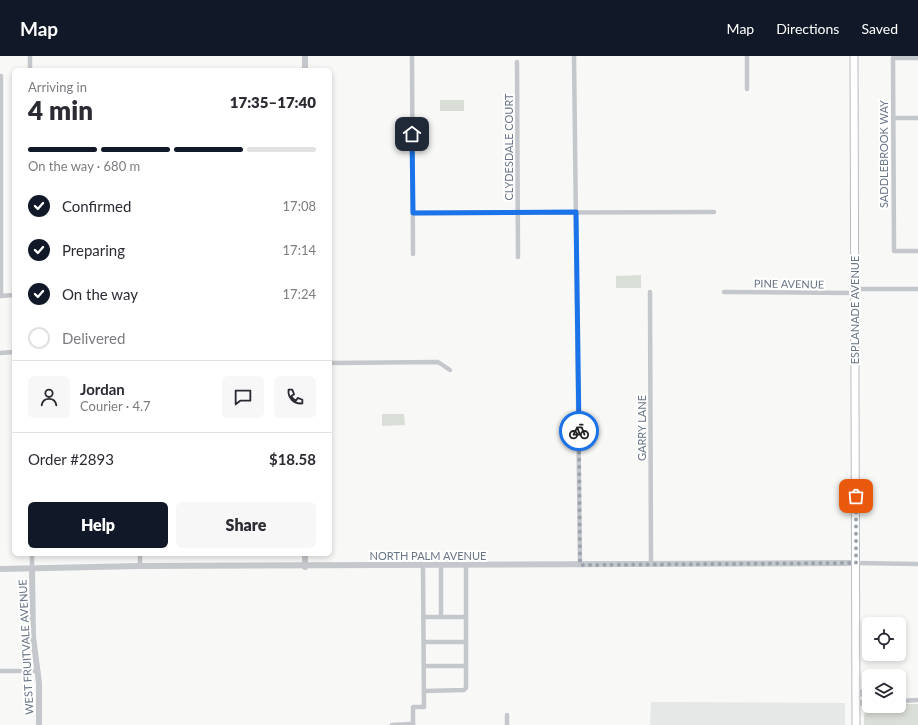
<!DOCTYPE html>
<html lang="en">
<head>
<meta charset="utf-8">
<style>
  body { margin:0; font-family:Lato,sans-serif; background:#f7f7f7; color:#2b2b33; height:100vh; display:flex; flex-direction:column; font-size:15px; white-space:nowrap }
  * { box-sizing:border-box; margin:0 }
  p { font-size:13px; color:#7c7c81 }
  .icon { flex:none; width:22px; height:22px; fill:none; stroke:currentColor; stroke-width:2; stroke-linecap:round; stroke-linejoin:round }
  .map { position:relative; flex:1; overflow:hidden }
  .side { position:absolute; left:12px; top:12px; width:320px; height:488px; display:flex; flex-direction:column; background:#fff; border-radius:6px; box-shadow:0 2px 6px #0003 }
  .side>* { flex:none }
  .controls { position:absolute; left:862px; top:561px; display:grid; gap:8px }
  .controls a { display:grid; place-items:center; width:44px; height:44px; border-radius:6px; background:#fff; box-shadow:0 2px 6px #0003; font-size:20px }
  .pin { position:absolute; display:grid; place-items:center; width:34px; height:34px; color:#fff; margin:-17px; border-radius:8px; box-shadow:0 2px 6px #0006 }
  .courier { position:absolute; display:grid; place-items:center; width:40px; height:40px; margin:-20px; border:3px solid #1a73e8; border-radius:50%; background:#fff; color:#222; box-shadow:0 1px 5px #0007 }
  .summary em { font-style:normal; font-weight:800 }
  .summary div { display:flex; flex-direction:column-reverse }
  .summary { display:flex; align-items:center; justify-content:space-between; height:68px; padding:0 16px }
  h1 { font-size:26px; font-weight:800; line-height:30px }
  .bar { display:grid; grid-template-columns:repeat(4,1fr); gap:6px 4px; align-content:center; height:48px; padding:0 16px }
  .bar i { height:5px; border-radius:3px; background:#e1e1e2 }
  .bar .on { background:#111827 }
  .bar p { grid-column:span 4 }
  .line { display:flex; align-items:center; gap:10px; padding:0 16px; border-top:1px solid #e1e1e2 }
  .line div { flex:1 }
  .round { display:grid; place-items:center; flex:none; width:42px; height:42px; border-radius:6px; background:#f7f7f7 }
  ol { padding:0 16px; list-style:none }
  li { display:flex; align-items:center; gap:12px; height:44px }
  li p { margin-inline-start:auto }
  li .icon { padding:4px; border-radius:50%; background:#111827; color:#fff; stroke-width:4 }
  li:last-child { color:#7c7c81 }
  li i { width:22px; height:22px; border:2px solid #e1e1e2; border-radius:50% }
  .button { display:flex; gap:8px; margin-top:auto; padding:8px 16px }
  .button a { flex:1; height:46px; border-radius:6px; background:#111827; color:#fff; font-size:16px; font-weight:800; line-height:46px; text-align:center }
  .button a+a { background:#f7f7f7; color:#2b2b33 }
  header { display:flex; align-items:center; gap:24px; box-sizing:border-box; height:56px; padding:0 20px; background:#111827; color:#fff }
  header strong { font-size:19px }
  nav { display:flex; gap:22px; margin-inline-start:auto; font-size:14px }
  .map>svg:first-child { display:block }
  .built { fill:#e6e7e7 }
  .green { fill:#d9dfd7 }
  .lines { fill:none; stroke-linecap:round; stroke-linejoin:round }
  .secondary-casing { stroke:#b8bcc2; stroke-width:9 }
  .minor { stroke:#c4c7cb; stroke-width:4.5 }
  .tertiary { stroke:#c4c7cb; stroke-width:6 }
  .secondary { stroke:#fff; stroke-width:7 }
  .done { stroke:#9aa3ad; stroke-width:4; stroke-dasharray:0 7.2 }
  .route { stroke:#1a73e8; stroke-width:5 }
  .labels { text-anchor:middle; stroke-width:4; stroke-linejoin:round; paint-order:stroke }
  .street-label { font-size:11px; fill:#687586; stroke:#fff }
</style>
</head>
<body>
<header>
<strong>Map</strong>
<nav><a>Map</a><a>Directions</a><a>Saved</a></nav>
</header>
<div class="map">
<svg width="918" height="669" viewBox="0 0 918 669">
  <rect width="100%" height="100%" fill="#f8f8f6"/>
  <polygon class="built" points="651,646 845,647 845,669 650,669"/>
  <g class="green">
    <rect x="440" y="44" width="24" height="11"/>
    <polygon points="641,219 641,232 616,232 616,220"/>
    <polygon points="382,358 404,358 405,369 382,370"/>
    <polygon points="899,648 918,648 918,669 864,669 864,659 868,651 899,650"/>
  </g>
  <g class="lines">
    <g class="secondary-casing">
      <polyline id="secondary" points="854,0 856,669"/>
    </g>
    <g class="minor">
      <polyline points="30,0 30,14"/>
      <polyline points="412,0 413,198"/>
      <polyline points="574,0 580,509"/>
      <polyline points="918,2 893,2 894,195 918,195"/>
      <polyline points="517,6 518,201"/>
      <polyline points="1,20 1,239"/>
      <polyline points="747,33 747,0"/>
      <polyline points="893,62 918,62"/>
      <polyline points="413,157 714,156"/>
      <polyline points="855,233 918,233"/>
      <polyline points="650,236 651,508"/>
      <polyline points="724,236 855,237"/>
      <polyline points="0,240 14,239"/>
      <polyline points="0,297 14,296"/>
      <polyline points="330,307 438,306 450,314"/>
      <polyline points="32,498 32,513"/>
      <polyline points="140,498 140,510"/>
      <polyline points="856,507 918,508"/>
      <polyline points="441,510 441,561"/>
      <polyline points="423,561 466,561"/>
      <polyline points="424,586 466,586"/>
      <polyline points="424,610 466,610"/>
      <polyline points="0,615 38,615"/>
      <polyline points="424,635 464,634 466,632 466,509"/>
      <polyline points="899,645 918,644"/>
      <polyline points="507,659 507,669"/>
      <polyline points="392,669 413,668"/>
      <polyline points="413,669 413,651 424,651 423,510"/>
    </g>
    <g class="tertiary">
      <polyline points="305,0 305,14"/>
      <polyline points="305,498 305,511"/>
      <polyline points="0,513 140,510 856,507"/>
      <polyline points="32,513 33,581 39,627 39,669"/>
      <polyline points="856,634 869,642"/>
      <polyline points="856,646 869,648"/>
    </g>
    <use href="#secondary" class="secondary"/>
  </g>
  <g class="lines">
    <polyline class="done" points="579,375 580,509 856,507 856,440"/>
    <polyline class="route" points="412,78 413,157 576,156 579,375"/>
  </g>
  <g class="labels">
    <g class="street-label">
      <text transform="translate(509 91) rotate(-90)" y="4">CLYDESDALE COURT</text>
      <text transform="translate(884 98) rotate(-90)" y="4">SADDLEBROOK WAY</text>
      <text transform="translate(789 228) rotate(1)" y="4">PINE AVENUE</text>
      <text transform="translate(855 254) rotate(-90)" y="4">ESPLANADE AVENUE</text>
      <text transform="translate(642 372) rotate(-90)" y="4">GARRY LANE</text>
      <text x="428" y="504">NORTH PALM AVENUE</text>
      <text transform="translate(26 591) rotate(-93)" y="4">WEST FRUITVALE AVENUE</text>
    </g>
  </g>
</svg>
<div class="controls">
<a><svg class="icon" aria-label="locate" viewBox="0 0 24 24"><circle cx="12" cy="12" r="6"/><path d="M12 2v4M12 18v4M2 12h4M18 12h4"/></svg></a>
<a><svg class="icon" aria-label="layers" viewBox="0 0 24 24"><path d="M12 4l9 5-9 5-9-5zM3 14l9 5 9-5"/></svg></a>
</div>
<div class="pin" style="left:856px;top:440px;background:#ea580c"><svg class="icon" aria-label="bag" viewBox="0 0 24 24"><path d="M5 8h14l-1 12H6zM9 8a3 3 0 0 1 6 0"/></svg></div>
<div class="pin" style="left:412px;top:78px;background:#1f2937"><svg class="icon" aria-label="home" viewBox="0 0 24 24"><path d="M3 11l9-7 9 7M6 9v11h12V9"/></svg></div>
<div class="courier" style="left:579px;top:375px"><svg class="icon" aria-label="bike" viewBox="0 0 24 24"><circle cx="6" cy="16" r="4"/><circle cx="18" cy="16" r="4"/><path d="M6 16l4-8h5l3 8M10 8l3 8H6M13 5h3"/></svg></div>
<section class="side">
<div class="summary"><div><h1>4 min</h1><p>Arriving in</p></div><em>17:35–17:40</em></div>
<div class="bar"><i class="on"></i><i class="on"></i><i class="on"></i><i></i><p>On the way · 680 m</p></div>
<ol>
<li><svg class="icon" aria-label="check" viewBox="0 0 24 24"><path d="M5 12l5 5 9-10"/></svg>Confirmed<p>17:08</p></li>
<li><svg class="icon" aria-label="check" viewBox="0 0 24 24"><path d="M5 12l5 5 9-10"/></svg>Preparing<p>17:14</p></li>
<li><svg class="icon" aria-label="check" viewBox="0 0 24 24"><path d="M5 12l5 5 9-10"/></svg>On the way<p>17:24</p></li>
<li><i></i>Delivered</li>
</ol>
<div class="line" style="height:72px"><a class="round"><svg class="icon" aria-label="person" viewBox="0 0 24 24"><circle cx="12" cy="8" r="4"/><path d="M4 21q1-7 8-7t8 7"/></svg></a><div><b>Jordan</b><p>Courier · 4.7</p></div><a class="round"><svg class="icon" aria-label="chat" viewBox="0 0 24 24"><path d="M4 5h16v11H9l-5 4z"/></svg></a><a class="round"><svg class="icon" aria-label="phone" viewBox="0 0 24 24"><path d="M5 4h4l2 5-3 2q2 4 5 5l2-3 5 2v4C11 20 4 13 5 4z"/></svg></a></div>
<div class="line" style="height:52px"><div>Order #2893</div><b>$18.58</b></div>
<div class="button"><a>Help</a><a>Share</a></div>
</section>
</div>
</body>
</html>
